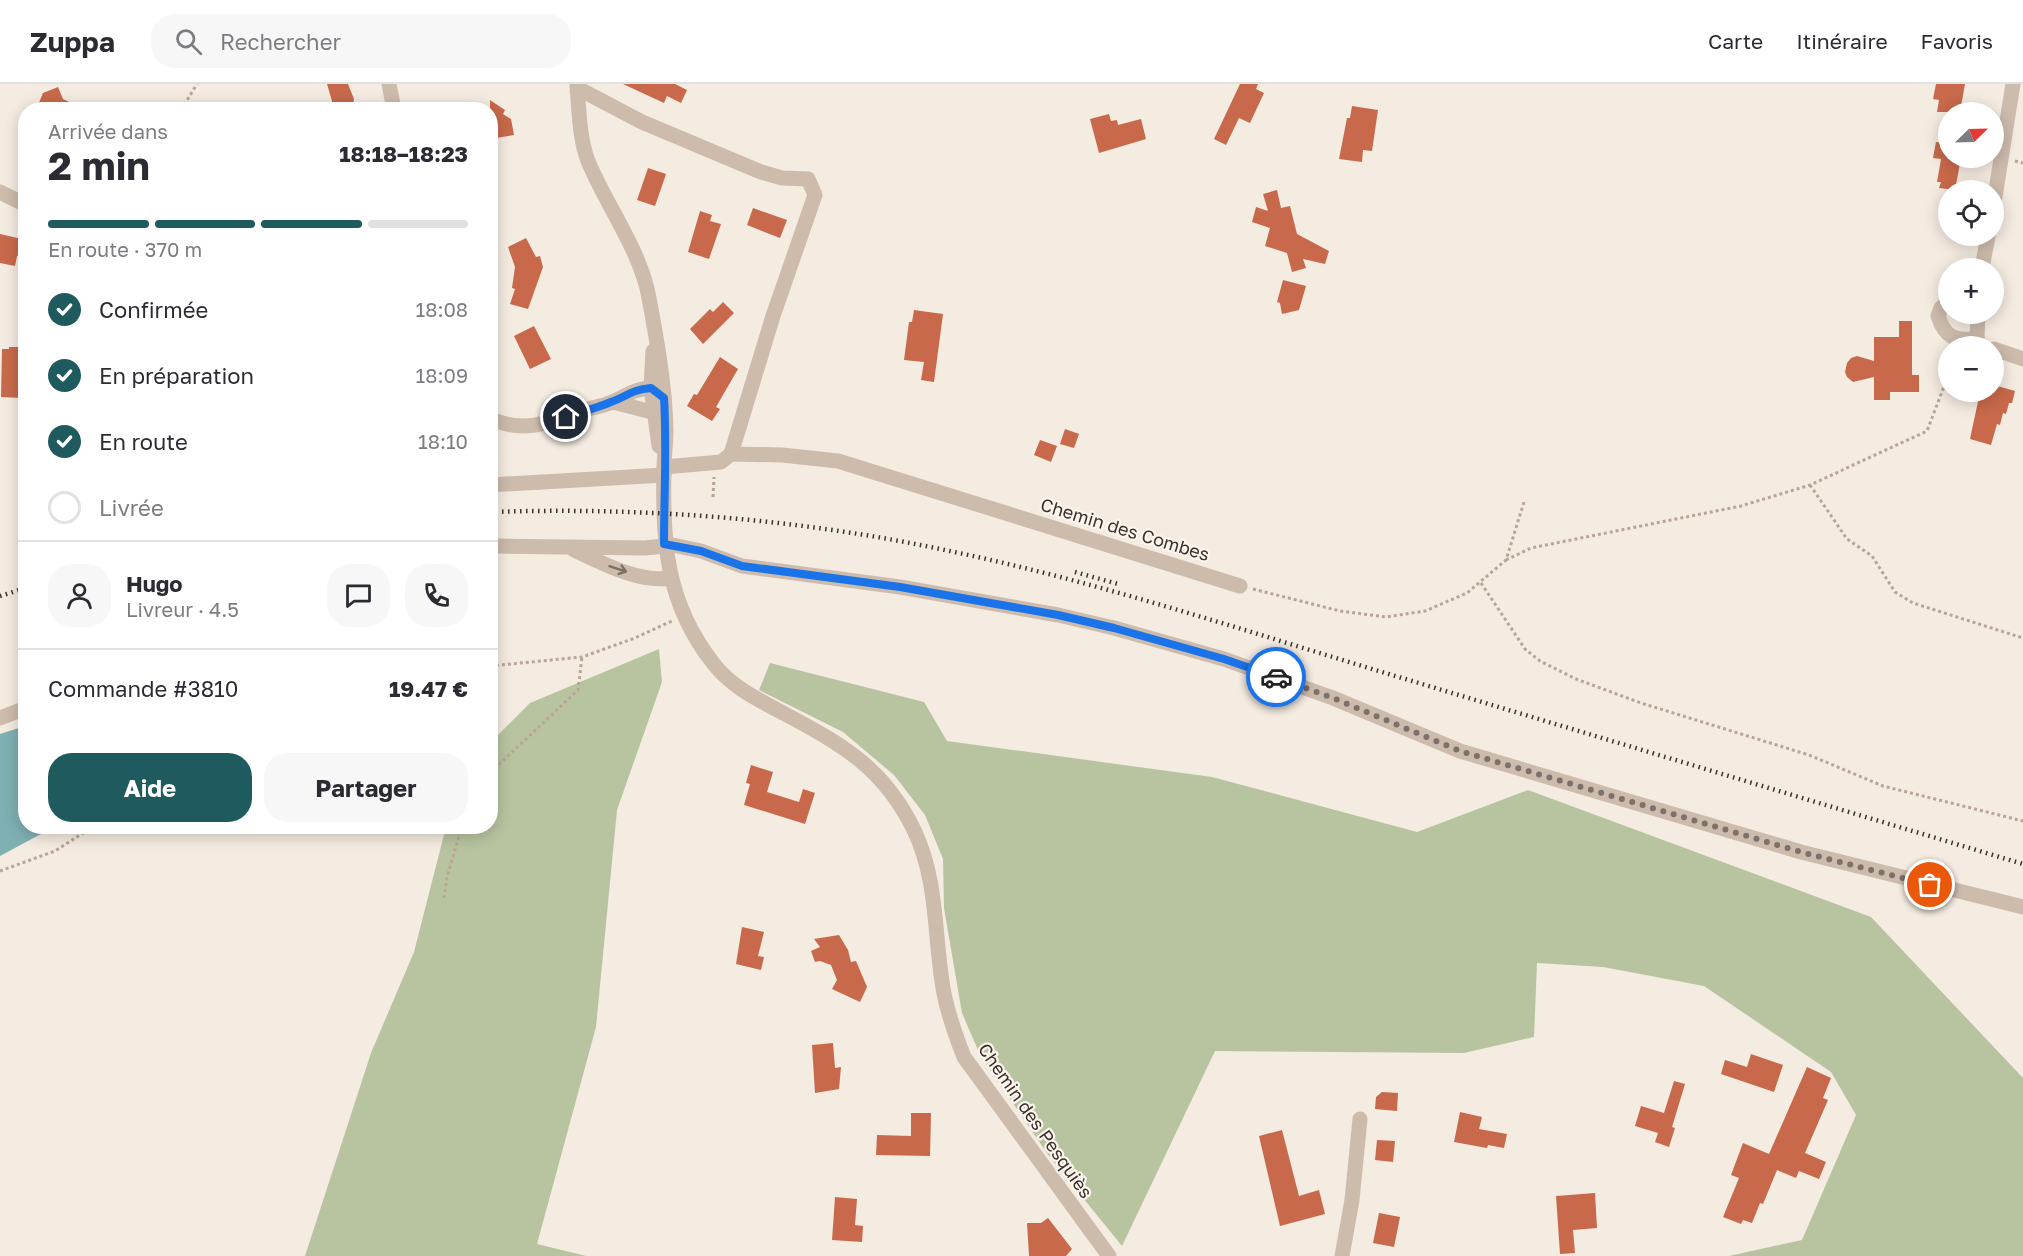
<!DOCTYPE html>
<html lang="fr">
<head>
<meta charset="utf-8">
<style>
  body { margin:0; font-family:"Golos Text",sans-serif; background:#f7f7f7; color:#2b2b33; height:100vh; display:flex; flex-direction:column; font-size:22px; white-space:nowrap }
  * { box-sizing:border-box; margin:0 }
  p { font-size:20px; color:#7c7c81 }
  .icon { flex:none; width:33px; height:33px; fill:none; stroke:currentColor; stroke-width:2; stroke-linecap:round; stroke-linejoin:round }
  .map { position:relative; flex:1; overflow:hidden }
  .side { position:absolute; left:18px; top:18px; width:480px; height:732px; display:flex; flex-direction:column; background:#fff; border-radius:24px; box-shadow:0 3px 15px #0003 }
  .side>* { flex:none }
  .needle { width:39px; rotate:67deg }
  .tools { position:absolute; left:1938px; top:18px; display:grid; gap:12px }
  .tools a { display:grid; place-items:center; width:66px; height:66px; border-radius:50%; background:#fff; box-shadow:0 3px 15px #0003; font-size:30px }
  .pin { position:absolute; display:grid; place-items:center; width:51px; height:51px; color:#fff; margin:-26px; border:3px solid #fff; border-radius:50%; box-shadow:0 2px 6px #0007 }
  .courier { position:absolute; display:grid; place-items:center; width:60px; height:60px; margin:-30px; border:4px solid #1a73e8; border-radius:50%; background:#fff; color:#222; box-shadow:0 2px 8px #0007 }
  .head em { font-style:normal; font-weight:700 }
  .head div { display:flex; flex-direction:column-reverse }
  .head { display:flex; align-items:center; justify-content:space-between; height:102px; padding:0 30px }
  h1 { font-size:39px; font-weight:700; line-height:45px }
  .bar { display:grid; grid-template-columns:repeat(4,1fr); gap:9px 6px; align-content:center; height:72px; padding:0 30px }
  .bar i { height:8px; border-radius:4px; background:#e1e1e2 }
  .bar .active { background:#1f5a5e }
  .bar p { grid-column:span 4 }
  .line { display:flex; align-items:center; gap:15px; padding:0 30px; border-top:2px solid #e1e1e2 }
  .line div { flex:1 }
  .round { display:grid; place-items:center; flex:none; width:63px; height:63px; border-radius:24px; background:#f7f7f7 }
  ol { padding:0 30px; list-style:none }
  li { display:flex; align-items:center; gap:18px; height:66px }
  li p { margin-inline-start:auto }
  li .icon { padding:6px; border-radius:50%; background:#1f5a5e; color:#fff; stroke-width:4 }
  li:last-child { color:#7c7c81 }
  li i { width:33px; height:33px; border:3px solid #e1e1e2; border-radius:50% }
  .primary-button { display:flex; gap:12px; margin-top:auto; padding:12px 30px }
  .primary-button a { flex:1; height:69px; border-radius:24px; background:#1f5a5e; color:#fff; font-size:24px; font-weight:700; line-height:69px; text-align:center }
  .primary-button a+a { background:#f7f7f7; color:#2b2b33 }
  header { display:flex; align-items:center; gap:36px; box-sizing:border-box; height:84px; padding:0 30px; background:#fff; border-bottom:2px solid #e1e1e2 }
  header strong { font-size:28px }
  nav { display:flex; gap:33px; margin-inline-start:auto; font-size:21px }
  .search { width:420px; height:54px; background:#f7f7f7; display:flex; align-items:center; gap:15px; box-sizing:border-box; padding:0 21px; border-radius:24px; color:#7c7c81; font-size:22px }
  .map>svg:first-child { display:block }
  .green { fill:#b8c4a0 }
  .water { fill:#7fb0b2 }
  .building { fill:#c8694b }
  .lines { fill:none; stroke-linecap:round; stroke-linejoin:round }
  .path { stroke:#b9a596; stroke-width:3; stroke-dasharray:3 3; stroke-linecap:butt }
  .minor { stroke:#cdbbac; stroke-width:15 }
  .rail { stroke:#3b302b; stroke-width:4.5; stroke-dasharray:1.5 4.5; stroke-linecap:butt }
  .oneway { stroke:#7d6f65 }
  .done { stroke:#7c716b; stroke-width:6; stroke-dasharray:0 10.8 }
  .route { stroke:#1a73e8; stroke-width:8 }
  .labels { text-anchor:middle; stroke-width:4.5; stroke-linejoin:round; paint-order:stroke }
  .street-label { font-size:18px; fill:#3b302b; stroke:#fbf5ee }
</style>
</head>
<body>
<header>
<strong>Zuppa</strong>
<div class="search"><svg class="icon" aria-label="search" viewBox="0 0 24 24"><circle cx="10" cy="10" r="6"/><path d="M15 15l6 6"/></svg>Rechercher</div>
<nav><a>Carte</a><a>Itinéraire</a><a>Favoris</a></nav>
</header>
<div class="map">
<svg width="2023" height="1172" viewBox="0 0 2023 1172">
  <rect width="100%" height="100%" fill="#f4ebe1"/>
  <g class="green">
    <polygon points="659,565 662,598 617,726 596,943 537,1160 586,1172 305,1172 371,969 414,868 446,743 490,742 491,658 530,619"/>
    <polygon points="770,579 924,618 947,657 1212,693 1417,748 1528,706 1871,833 2023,994 2023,1172 1729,1172 1802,1156 1856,1031 1831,988 1704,902 1603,883 1537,879 1534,953 1464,969 1215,967 1122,1162 1049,1072 981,973 962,929 944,824 943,775 925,731 894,691 843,648 759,606"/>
  </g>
  <polygon class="water" points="25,642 26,742 54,743 0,772 0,650"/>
  <g class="building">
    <polygon points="327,0 348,0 354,15 352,26 331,26 332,17"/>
    <polygon points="623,0 675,0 687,6 681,19 667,12 664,19"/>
    <polygon points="1240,0 1258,0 1256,5 1264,9 1250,39 1239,34 1226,61 1214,55"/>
    <polygon points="1936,0 1965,0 1960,28 1937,28 1939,16 1933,15"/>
    <polygon points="58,3 63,15 86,26 36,26 43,9"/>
    <polygon points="490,16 505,26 503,30 511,35 514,51 496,54 493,43 490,47"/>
    <polygon points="1352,22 1378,26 1372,67 1363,66 1362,78 1339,75 1347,34 1350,34"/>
    <polygon points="1109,30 1111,37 1117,36 1118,41 1141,35 1146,55 1099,69 1090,35"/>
    <polygon points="1936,58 1948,60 1948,74 1961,74 1955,106 1939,104 1941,98 1937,98 1941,75 1933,74"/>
    <polygon points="648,84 666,90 655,122 637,116"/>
    <polygon points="1277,106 1281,124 1290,122 1297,150 1329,167 1325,180 1303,175 1306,184 1292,188 1287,169 1265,162 1270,144 1252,138 1256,123 1268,127 1263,110"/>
    <polygon points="753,124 787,136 780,154 747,141"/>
    <polygon points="700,127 712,131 710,137 721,140 709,175 688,168"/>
    <polygon points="0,150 26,156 26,168 17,172 15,182 0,179"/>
    <polygon points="526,154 536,173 540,172 543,183 528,225 510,220 515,205 512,204 515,183 508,163"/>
    <polygon points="1283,196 1306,202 1299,226 1282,230 1280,219 1277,218"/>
    <polygon points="723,218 734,229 703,260 690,245 710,225 713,228"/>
    <polygon points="914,226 943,230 934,298 921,296 924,278 904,276 909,238 912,238"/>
    <polygon points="1899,237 1912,237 1912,291 1919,291 1919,308 1890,308 1890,316 1874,316 1874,293 1853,298 1847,293 1845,288 1847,279 1851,274 1857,272 1874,277 1874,253 1899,253"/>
    <polygon points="534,242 551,275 530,285 514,252"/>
    <polygon points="9,263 22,263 21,314 1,313 2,265 9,265"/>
    <polygon points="720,273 738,285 716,323 720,325 712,337 687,322 694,310 697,311"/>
    <polygon points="1994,301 2015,307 2012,319 2009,319 2006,330 2003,329 2000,341 1997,340 1991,361 1970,355 1980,308 1994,308"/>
    <polygon points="1065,345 1079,350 1074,364 1060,360"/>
    <polygon points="1040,356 1057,362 1051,378 1034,371"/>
    <polygon points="751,681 773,688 767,708 799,718 803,705 815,709 805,740 744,721 750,700 746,699"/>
    <polygon points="742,843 764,848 758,872 764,873 761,886 736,880"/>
    <polygon points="839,851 848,866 851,878 856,877 867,903 860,918 832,905 837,896 831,881 820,877 815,878 811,867 820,863 814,855"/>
    <polygon points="833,959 835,984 841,983 839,1005 815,1009 812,961"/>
    <polygon points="1751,970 1783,981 1774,1008 1721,990 1725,976 1747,983"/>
    <polygon points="1807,983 1831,994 1823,1014 1828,1016 1805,1069 1826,1078 1819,1095 1799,1087 1796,1094 1777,1086 1763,1120 1760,1119 1752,1139 1743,1136 1741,1140 1723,1133 1739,1094 1731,1091 1743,1059 1769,1070"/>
    <polygon points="1674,997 1685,1000 1672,1043 1675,1044 1669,1063 1655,1058 1658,1049 1635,1042 1641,1022 1664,1029"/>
    <polygon points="1382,1008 1398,1009 1397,1027 1375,1025 1376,1013"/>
    <polygon points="1460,1028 1482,1033 1479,1045 1507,1050 1504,1064 1488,1061 1487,1064 1454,1058"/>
    <polygon points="911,1029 931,1029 930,1072 876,1071 877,1051 911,1052"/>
    <polygon points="1282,1046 1299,1112 1319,1106 1325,1130 1280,1142 1259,1052"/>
    <polygon points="1377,1056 1395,1057 1393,1078 1375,1076"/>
    <polygon points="1595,1109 1597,1144 1573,1146 1575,1169 1560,1170 1556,1112"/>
    <polygon points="835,1113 857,1115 855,1141 863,1142 862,1158 832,1156"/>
    <polygon points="1379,1129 1400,1133 1394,1163 1373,1159"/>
    <polygon points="1048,1134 1072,1165 1066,1172 1029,1172 1027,1139 1041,1139"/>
  </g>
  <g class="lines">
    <g class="path">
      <polyline points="181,26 197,0"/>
      <polyline points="2015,77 2023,79"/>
      <polyline points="1810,401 1847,455 1872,472 1895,508 1913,519 2023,554"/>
      <polyline points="713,413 714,393"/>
      <polyline points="1506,476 1531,464 1741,422 1810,401 1927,347 1948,292"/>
      <polyline points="1481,499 1525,565 1540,577 1576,595 1641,619 1809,671 1883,702 2023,737"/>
      <polyline points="1253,505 1340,527 1386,533 1425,527 1467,509 1506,476 1524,418"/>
      <polyline points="490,582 582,573 635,554 672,537"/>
      <polyline points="490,689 578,606 582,573"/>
      <polyline points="0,787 55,767 94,742"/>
      <polyline points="444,814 447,793 462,742"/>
    </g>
    <g class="minor">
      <polyline points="389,0 394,26"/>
      <path d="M577,0C579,25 579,53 588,77C606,121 641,167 649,214C657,257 665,301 666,346C666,359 664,372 664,385C662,458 666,519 713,579C731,603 759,616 785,630C843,661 884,684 914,746C938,796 934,851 943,904C947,928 955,950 964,973L1109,1172"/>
      <polyline points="577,7 583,7 642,38 761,88 782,94 808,95 815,111 773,232 731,370"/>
      <polyline points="0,108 26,121"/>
      <polyline points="1994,119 2013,0"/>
      <polyline points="1982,184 1988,152"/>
      <path d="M1948,218L1941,224L1938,232C1945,254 1956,258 1977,254"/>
      <polyline points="1977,254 1978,230"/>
      <polyline points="1994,265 2023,275"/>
      <polyline points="653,267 651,304 659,362"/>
      <path d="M490,334C522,351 554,337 585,326C594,323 604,322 612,318C629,311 630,306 651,304L664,313L653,326L648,327L613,318"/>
      <polyline points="664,383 721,378 731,370 782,371 838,377 1240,502"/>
      <polyline points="490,401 664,391"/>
      <polyline points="490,462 645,464 673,461 701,467 742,482 900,503 1058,531 1114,544 1224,575 1333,614 1460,667 1801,768 2023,823"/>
      <path d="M574,466C602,479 639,499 670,494"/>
      <polyline points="0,634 26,624"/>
      <polyline points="1342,1172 1352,1116 1360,1035"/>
    </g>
    <g class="rail">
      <path d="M490,428C642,423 792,434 940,465C1093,496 1242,546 1392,591C1602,654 1812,717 2023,780"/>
      <polyline points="1075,488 1118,500"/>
      <polyline points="0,512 26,504"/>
    </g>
  </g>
  <defs><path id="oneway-shaft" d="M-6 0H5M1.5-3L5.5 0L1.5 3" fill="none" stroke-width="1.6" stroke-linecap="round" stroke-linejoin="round" transform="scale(1.5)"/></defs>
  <use class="oneway" href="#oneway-shaft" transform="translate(618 485) rotate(18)"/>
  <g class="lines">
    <polyline class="done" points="1276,593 1333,614 1460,667 1801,768 1930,801"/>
    <path class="route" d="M566,333C581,328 597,324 611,318C628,312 630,306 651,304L664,314C667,362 664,411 664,460L701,467L742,482L900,503L1058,531L1114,544L1224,575L1276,593"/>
  </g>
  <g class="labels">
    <g class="street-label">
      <text transform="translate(1125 446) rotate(17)" y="6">Chemin des Combes</text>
      <text transform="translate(1035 1037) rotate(55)" y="6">Chemin des Pesquiès</text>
    </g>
  </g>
</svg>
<div class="tools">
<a><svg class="needle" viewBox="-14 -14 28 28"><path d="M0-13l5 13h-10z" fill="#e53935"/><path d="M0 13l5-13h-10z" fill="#7c7c81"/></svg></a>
<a><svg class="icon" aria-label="locate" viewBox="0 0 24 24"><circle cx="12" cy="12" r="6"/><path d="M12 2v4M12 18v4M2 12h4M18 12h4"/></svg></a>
<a>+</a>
<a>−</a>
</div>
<div class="pin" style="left:1930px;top:801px;background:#ea580c"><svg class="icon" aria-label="bag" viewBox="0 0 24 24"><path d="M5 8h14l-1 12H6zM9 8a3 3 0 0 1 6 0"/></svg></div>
<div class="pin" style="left:566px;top:333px;background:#1f2937"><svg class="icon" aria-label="home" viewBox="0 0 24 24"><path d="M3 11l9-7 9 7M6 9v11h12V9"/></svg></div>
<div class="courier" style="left:1276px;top:593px"><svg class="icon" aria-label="car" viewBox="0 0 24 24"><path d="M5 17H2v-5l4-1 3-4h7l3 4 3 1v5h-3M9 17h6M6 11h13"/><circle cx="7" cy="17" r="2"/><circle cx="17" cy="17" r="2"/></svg></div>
<section class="side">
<div class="head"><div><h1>2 min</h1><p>Arrivée dans</p></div><em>18:18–18:23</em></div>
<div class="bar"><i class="active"></i><i class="active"></i><i class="active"></i><i></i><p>En route · 370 m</p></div>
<ol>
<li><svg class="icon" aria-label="check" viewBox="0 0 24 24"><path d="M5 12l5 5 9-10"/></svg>Confirmée<p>18:08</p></li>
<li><svg class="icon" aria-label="check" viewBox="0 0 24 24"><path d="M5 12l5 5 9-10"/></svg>En préparation<p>18:09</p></li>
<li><svg class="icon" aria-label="check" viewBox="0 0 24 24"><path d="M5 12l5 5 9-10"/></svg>En route<p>18:10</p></li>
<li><i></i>Livrée</li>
</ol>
<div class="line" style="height:108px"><a class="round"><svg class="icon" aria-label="person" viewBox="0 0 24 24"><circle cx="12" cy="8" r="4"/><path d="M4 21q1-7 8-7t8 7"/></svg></a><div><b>Hugo</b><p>Livreur · 4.5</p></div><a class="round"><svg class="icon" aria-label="chat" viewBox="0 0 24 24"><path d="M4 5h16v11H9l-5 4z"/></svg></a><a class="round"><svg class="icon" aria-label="phone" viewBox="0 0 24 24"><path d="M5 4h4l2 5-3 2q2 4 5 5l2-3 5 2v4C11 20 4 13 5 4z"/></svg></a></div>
<div class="line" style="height:78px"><div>Commande #3810</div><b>19.47 €</b></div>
<div class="primary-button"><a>Aide</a><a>Partager</a></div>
</section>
</div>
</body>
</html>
